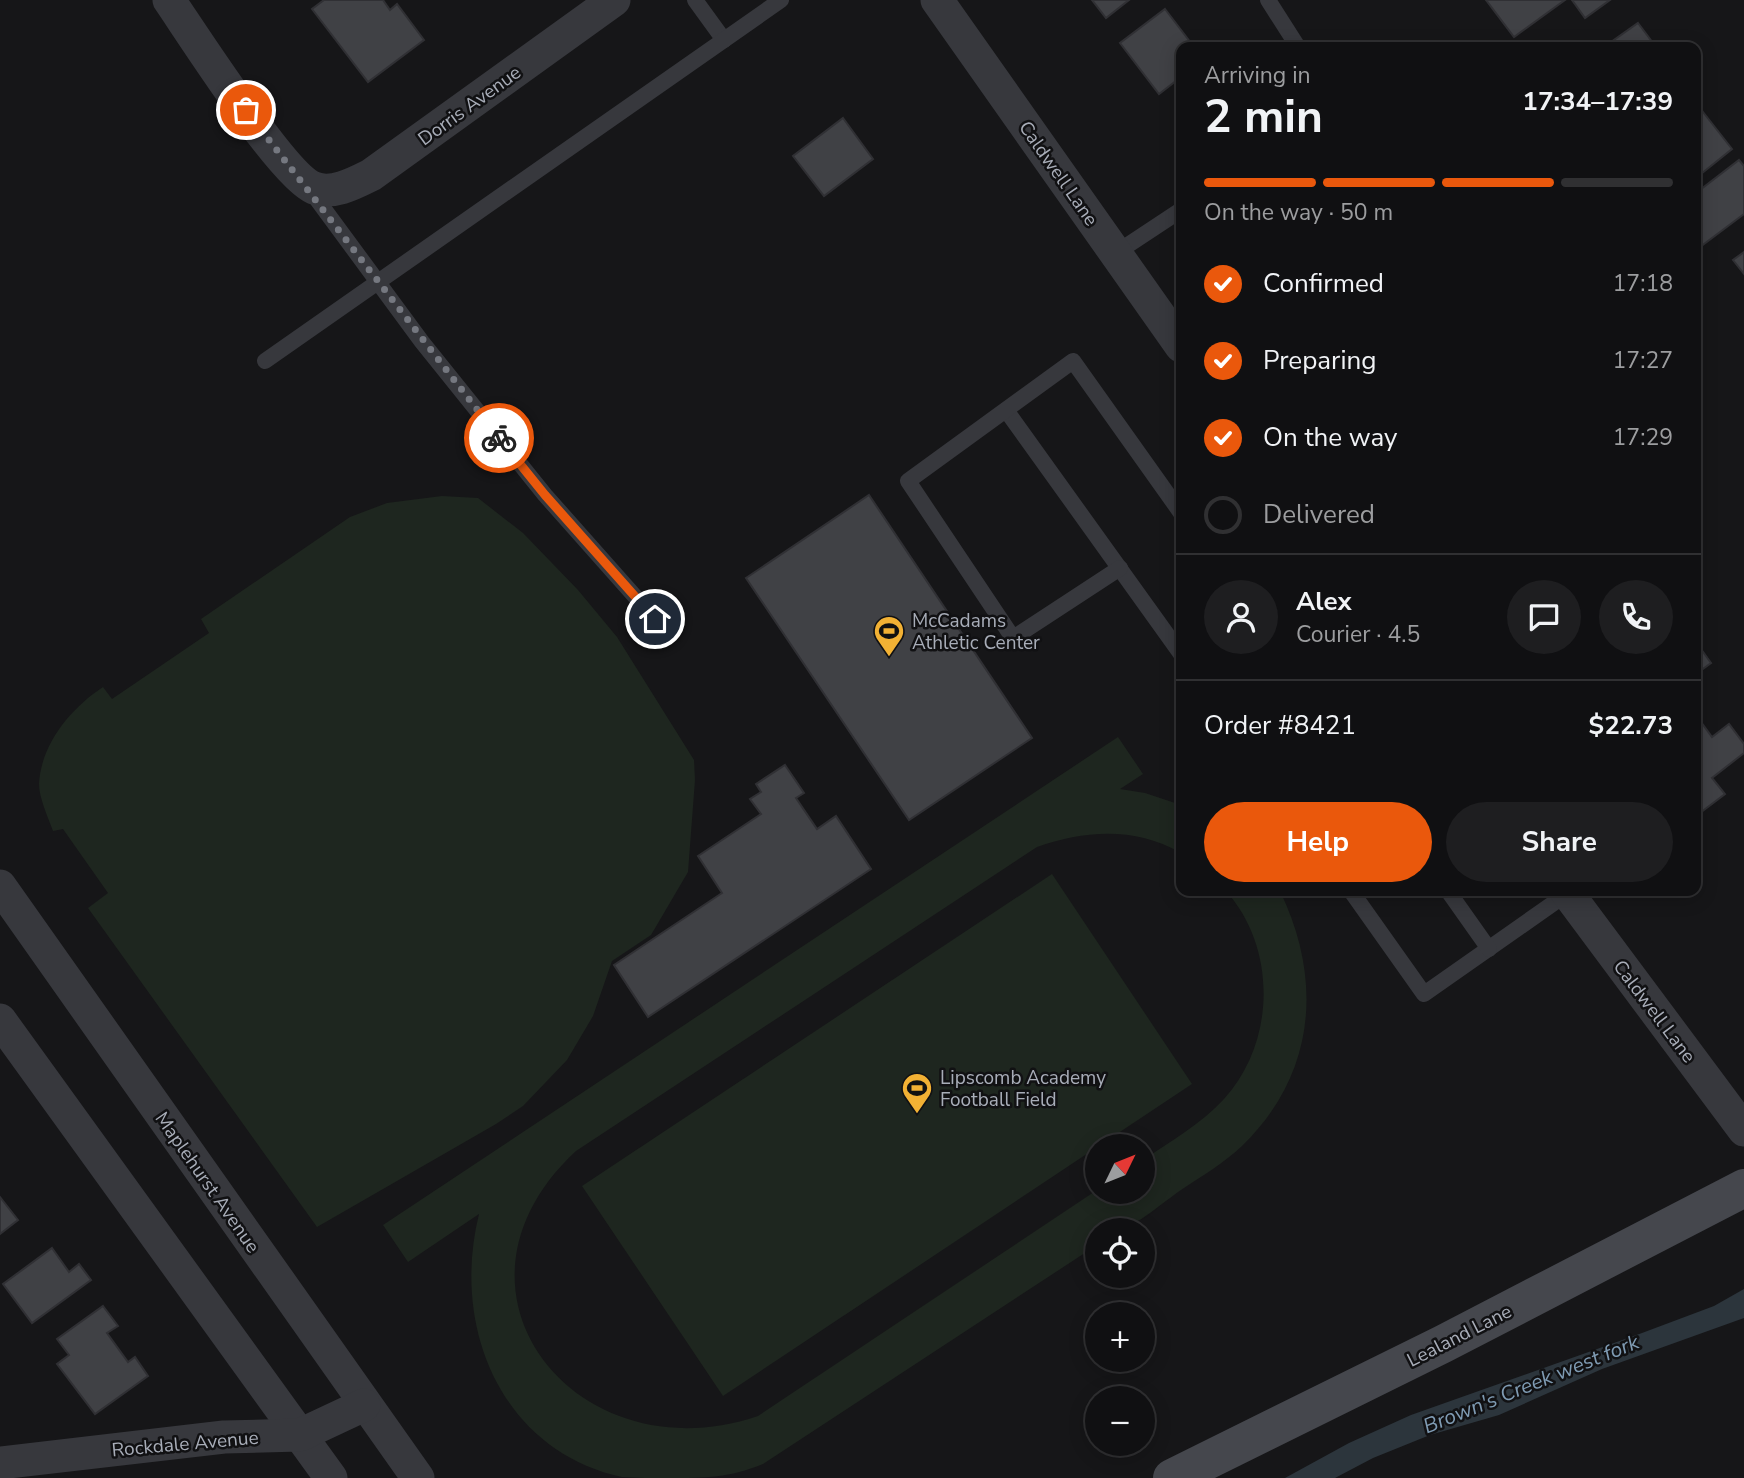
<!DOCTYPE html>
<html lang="en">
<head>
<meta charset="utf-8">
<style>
  body { margin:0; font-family:"Nunito Sans",sans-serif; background:#1e1e20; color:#f1f3f6; height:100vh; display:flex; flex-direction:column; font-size:26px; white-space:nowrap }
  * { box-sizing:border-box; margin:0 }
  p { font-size:23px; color:#9c9d9f }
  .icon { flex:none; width:38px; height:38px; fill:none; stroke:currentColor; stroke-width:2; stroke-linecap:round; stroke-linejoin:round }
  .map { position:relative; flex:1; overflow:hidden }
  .drawer { position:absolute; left:1176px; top:42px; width:525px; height:854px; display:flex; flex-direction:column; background:#101012; border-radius:14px; box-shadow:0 4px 18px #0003,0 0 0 2px #303032 }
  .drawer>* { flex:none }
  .needle { width:46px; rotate:47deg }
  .fabs { position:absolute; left:1085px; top:1134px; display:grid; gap:14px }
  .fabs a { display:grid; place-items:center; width:70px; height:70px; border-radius:50%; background:#101012; box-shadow:0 4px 18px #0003,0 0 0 2px #303032; font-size:35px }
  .pin { position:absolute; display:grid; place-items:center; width:60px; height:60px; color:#fff; margin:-30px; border:4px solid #fff; border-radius:50%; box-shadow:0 2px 7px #0007 }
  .courier { position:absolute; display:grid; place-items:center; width:70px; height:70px; margin:-35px; border:5px solid #ea580c; border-radius:50%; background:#fff; color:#222; box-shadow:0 2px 9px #0007 }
  .overview em { font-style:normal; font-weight:700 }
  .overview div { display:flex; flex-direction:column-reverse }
  .overview { display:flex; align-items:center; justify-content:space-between; height:119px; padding:0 28px }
  h1 { font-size:46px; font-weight:700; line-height:52px }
  .bar { display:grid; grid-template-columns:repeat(4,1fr); gap:10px 7px; align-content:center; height:84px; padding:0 28px }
  .bar i { height:9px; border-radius:5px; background:#303032 }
  .bar .current { background:#ea580c }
  .bar p { grid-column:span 4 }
  .line { display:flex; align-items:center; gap:18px; padding:0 28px; border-top:2px solid #303032 }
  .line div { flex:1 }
  .round { display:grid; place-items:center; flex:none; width:74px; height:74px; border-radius:37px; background:#1e1e20 }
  ol { padding:0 28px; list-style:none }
  li { display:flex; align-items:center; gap:21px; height:77px }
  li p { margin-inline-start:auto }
  li .icon { padding:7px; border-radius:50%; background:#ea580c; color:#fff; stroke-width:4 }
  li:last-child { color:#9c9d9f }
  li i { width:38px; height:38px; border:4px solid #303032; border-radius:50% }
  .action { display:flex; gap:14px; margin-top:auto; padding:14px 28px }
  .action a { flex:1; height:80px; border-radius:42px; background:#ea580c; color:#fff; font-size:28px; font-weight:700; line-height:80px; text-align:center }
  .action a+a { background:#1e1e20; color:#f1f3f6 }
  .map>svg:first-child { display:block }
  .green { fill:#1e261f }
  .water { fill:#2c353c }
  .building { fill:#404145; stroke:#303034; stroke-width:2 }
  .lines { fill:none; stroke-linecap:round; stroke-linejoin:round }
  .lane { stroke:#37383d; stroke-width:16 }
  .street { stroke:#37383d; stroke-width:33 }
  .secondary { stroke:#45474d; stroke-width:38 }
  .done { stroke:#757880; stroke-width:7; stroke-dasharray:0 12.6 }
  .route { stroke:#ea580c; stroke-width:9 }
  .labels { text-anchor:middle; stroke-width:5; stroke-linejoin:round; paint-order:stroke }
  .street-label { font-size:19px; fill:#a8adb8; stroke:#111113 }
  .poi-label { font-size:19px; fill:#a8adb8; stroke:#111113; text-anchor:start }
  .water-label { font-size:21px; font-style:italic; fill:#7f9bb3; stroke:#111113 }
</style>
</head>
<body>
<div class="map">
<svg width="1744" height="1478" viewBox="0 0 1744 1478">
  <rect width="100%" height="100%" fill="#161618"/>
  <g class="green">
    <path d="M442,496L478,498L523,533L578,590L617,637L694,760L695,780L688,872L651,935L612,961L593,1016L567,1060L523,1106L496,1124L317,1227L88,908L108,893L63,829L53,831C48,817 39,798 39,784C41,744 71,708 103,687L112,699L209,633L201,619L350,517L387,503Z"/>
    <path d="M1118,737L1143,774L1120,789L1145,793L1181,805V853C1136,827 1085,830 1037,847L576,1151C426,1290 576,1478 758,1416L1097,1190L1143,1192V1160C1171,1141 1201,1124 1224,1099C1276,1042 1277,948 1226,891H1280C1323,980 1316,1074 1242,1146C1224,1163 1202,1176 1181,1190C1166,1200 1135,1227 1119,1230C1112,1232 1104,1230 1097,1230V1245L763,1464C729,1478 706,1478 669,1478C654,1478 636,1478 622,1477C500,1450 451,1326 479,1214L408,1262L383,1225Z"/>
    <polygon points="1052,874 1192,1084 723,1396 582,1186"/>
  </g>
  <polygon class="water" points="1744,1289 1744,1318 1602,1369 1499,1415 1430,1435 1373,1458 1335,1478 1285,1478 1349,1443 1411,1415 1642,1333 1714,1306"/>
  <g class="building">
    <polygon points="324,0 383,0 390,10 397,4 424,40 368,82 312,9"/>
    <polygon points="1092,0 1129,0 1106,18"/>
    <polygon points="1486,0 1565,0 1514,37"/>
    <polygon points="1572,0 1610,0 1585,18"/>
    <polygon points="1165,9 1194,47 1181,47 1181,77 1159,94 1120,43"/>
    <polygon points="1638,23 1656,47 1604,47"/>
    <polygon points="1703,112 1732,149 1696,178 1696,118"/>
    <polygon points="843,118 873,159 824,196 793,156"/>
    <polygon points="1739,160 1744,166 1744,214 1696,250 1696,193"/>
    <polygon points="1744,252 1744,274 1733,260"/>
    <polygon points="869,495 1032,738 909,820 746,578"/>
    <polygon points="1696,642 1711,663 1696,674"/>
    <polygon points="1696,715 1712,737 1729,724 1744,744 1744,753 1712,778 1725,794 1696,816"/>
    <polygon points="785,765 804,793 796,798 817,829 836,816 871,869 648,1017 614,965 722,893 698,856 761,814 750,799 761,792 756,784"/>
    <polygon points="0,1197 18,1220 0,1234"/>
    <polygon points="52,1248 69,1272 79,1264 91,1280 32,1323 3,1284"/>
    <polygon points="103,1306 118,1326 107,1333 128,1362 135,1357 148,1376 95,1414 57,1364 69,1355 57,1339"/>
  </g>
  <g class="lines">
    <g class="lane">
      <polyline points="695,0 724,40"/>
      <polyline points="1268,0 1298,47"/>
      <polyline points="310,190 422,342 545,495 655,619"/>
      <polyline points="1116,253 1181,210"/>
      <polyline points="265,361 781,0"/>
      <polyline points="1006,410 1181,654"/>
      <polyline points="1120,568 1013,638 908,481 1073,361 1181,513"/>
      <polyline points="1351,891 1424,994 1568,893"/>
      <polyline points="1448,891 1489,949"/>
    </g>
    <g class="street">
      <path d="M169,0C193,35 283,176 314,188C333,195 355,183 371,175L614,0"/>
      <polyline points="937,0 1181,346"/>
      <polyline points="0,886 418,1478"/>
      <polyline points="1566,891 1744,1130"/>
      <polyline points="0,1020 331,1478"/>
      <polyline points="0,1463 224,1437 300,1435 364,1405"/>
    </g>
    <polyline class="secondary" points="1172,1478 1443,1344 1744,1188"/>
  </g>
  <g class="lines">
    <polyline class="done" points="246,110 499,438"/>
    <polyline class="route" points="499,438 545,495 655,619"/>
  </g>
  <defs>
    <g id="stadium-pin" transform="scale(1.575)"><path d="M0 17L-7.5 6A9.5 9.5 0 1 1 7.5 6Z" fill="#f2b134" stroke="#111113"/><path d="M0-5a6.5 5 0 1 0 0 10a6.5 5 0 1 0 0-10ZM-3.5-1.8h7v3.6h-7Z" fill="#111"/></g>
  </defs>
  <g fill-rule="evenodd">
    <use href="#stadium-pin" x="889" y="631"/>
    <use href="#stadium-pin" x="917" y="1088"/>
  </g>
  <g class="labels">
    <g class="street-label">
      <text transform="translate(469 105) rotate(-36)" y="7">Dorris Avenue</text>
      <text transform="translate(1059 173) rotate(55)" y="7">Caldwell Lane</text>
      <text transform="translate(1655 1011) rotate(53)" y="7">Caldwell Lane</text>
      <text transform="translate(208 1182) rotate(55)" y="7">Maplehurst Avenue</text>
      <text transform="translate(1459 1335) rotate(-27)" y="7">Lealand Lane</text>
      <text transform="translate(185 1443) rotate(-5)" y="7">Rockdale Avenue</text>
    </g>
    <g class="poi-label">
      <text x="912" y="627">McCadams<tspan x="912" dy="22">Athletic Center</tspan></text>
      <text x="940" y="1084">Lipscomb Academy<tspan x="940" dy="22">Football Field</tspan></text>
    </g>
    <g class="water-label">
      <text transform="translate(1531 1384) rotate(-22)" y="7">Brown's Creek west fork</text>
    </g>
  </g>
</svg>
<div class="fabs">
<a><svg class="needle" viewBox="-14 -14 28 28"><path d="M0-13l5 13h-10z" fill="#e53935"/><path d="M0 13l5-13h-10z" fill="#9c9d9f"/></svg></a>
<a><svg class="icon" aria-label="locate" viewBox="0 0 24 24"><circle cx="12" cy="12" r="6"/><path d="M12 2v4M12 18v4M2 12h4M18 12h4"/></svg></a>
<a>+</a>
<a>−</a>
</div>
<div class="pin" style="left:246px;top:110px;background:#ea580c"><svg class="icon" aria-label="bag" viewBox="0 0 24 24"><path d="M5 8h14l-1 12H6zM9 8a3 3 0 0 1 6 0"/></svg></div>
<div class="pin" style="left:655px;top:619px;background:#1f2937"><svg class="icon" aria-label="home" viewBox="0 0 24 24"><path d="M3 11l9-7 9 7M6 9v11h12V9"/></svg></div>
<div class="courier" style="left:499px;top:438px"><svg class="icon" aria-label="bike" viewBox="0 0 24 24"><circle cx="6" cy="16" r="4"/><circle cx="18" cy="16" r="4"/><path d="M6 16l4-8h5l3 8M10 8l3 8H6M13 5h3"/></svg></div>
<section class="drawer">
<div class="overview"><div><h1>2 min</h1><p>Arriving in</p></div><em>17:34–17:39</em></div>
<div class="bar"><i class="current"></i><i class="current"></i><i class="current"></i><i></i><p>On the way · 50 m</p></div>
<ol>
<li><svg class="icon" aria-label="check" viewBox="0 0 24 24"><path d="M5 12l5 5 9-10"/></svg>Confirmed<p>17:18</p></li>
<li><svg class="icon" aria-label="check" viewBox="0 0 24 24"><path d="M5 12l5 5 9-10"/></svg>Preparing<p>17:27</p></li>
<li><svg class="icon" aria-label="check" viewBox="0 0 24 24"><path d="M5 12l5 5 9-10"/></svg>On the way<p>17:29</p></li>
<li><i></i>Delivered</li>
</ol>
<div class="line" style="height:126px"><a class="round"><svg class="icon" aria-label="person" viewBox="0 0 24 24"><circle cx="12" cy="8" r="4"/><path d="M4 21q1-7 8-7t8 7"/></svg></a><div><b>Alex</b><p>Courier · 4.5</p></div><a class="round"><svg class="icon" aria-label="chat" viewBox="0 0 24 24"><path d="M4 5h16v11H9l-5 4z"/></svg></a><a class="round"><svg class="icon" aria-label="phone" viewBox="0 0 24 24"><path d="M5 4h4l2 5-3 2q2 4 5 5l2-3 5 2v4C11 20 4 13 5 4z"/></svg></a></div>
<div class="line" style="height:91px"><div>Order #8421</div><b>$22.73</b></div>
<div class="action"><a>Help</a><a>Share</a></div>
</section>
</div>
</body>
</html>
